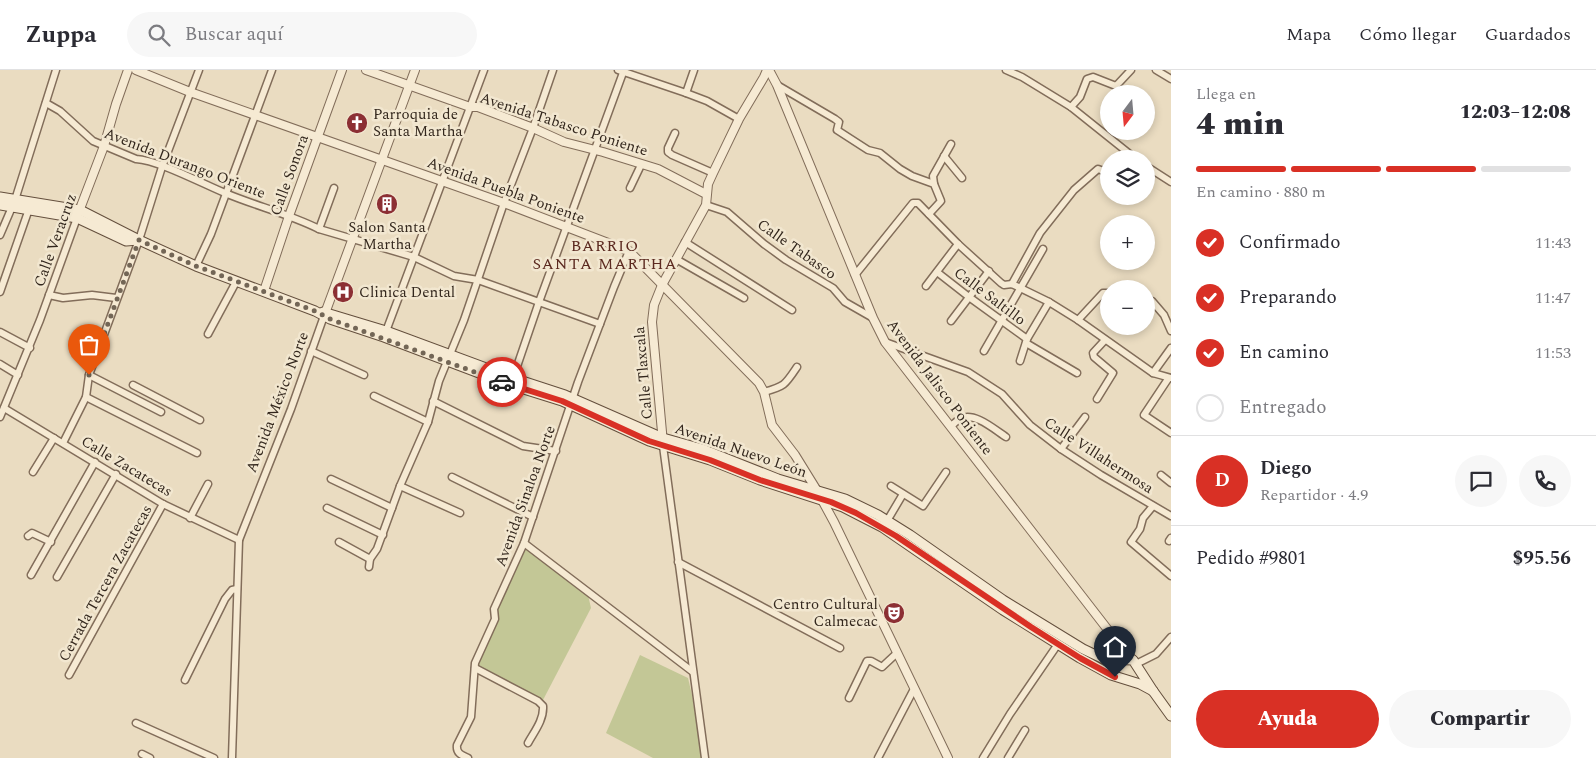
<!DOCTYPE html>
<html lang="es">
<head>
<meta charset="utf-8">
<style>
  body { margin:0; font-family:Spectral,serif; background:#f7f7f7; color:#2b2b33; height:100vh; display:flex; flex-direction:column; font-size:19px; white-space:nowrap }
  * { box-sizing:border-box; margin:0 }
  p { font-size:16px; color:#7c7c81 }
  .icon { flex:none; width:28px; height:28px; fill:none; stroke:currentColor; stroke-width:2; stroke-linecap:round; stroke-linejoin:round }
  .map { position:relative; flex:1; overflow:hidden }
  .details { display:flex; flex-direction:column; background:#fff; width:425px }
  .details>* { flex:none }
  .needle { width:32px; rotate:196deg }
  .buttons { position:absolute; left:1100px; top:15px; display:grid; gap:10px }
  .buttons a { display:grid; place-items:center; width:55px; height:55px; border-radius:50%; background:#fff; box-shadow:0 2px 8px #0003; font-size:25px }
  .pin { position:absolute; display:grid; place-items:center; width:42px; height:42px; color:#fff; margin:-51px -21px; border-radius:50% 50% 50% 0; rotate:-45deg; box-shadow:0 0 5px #0007 }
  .pin .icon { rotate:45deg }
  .courier { position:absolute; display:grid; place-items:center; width:50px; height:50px; margin:-25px; border:4px solid #d93025; border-radius:50%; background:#fff; color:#222; box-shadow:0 1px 6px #0007 }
  .head em { font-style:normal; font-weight:800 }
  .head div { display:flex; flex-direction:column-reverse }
  .head { display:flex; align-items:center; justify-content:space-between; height:85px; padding:0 25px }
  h1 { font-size:32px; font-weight:800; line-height:38px }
  .bar { display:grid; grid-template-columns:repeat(4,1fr); gap:8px 5px; align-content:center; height:60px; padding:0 25px }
  .bar i { height:6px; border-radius:4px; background:#e1e1e2 }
  .bar .on { background:#d93025 }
  .bar p { grid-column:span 4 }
  .line { display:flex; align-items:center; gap:12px; padding:0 25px; border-top:1px solid #e1e1e2 }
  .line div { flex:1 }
  .round { display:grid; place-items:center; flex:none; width:52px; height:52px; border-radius:26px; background:#f7f7f7 }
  ol { padding:0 25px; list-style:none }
  li { display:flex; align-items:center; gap:15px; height:55px }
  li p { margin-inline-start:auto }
  li .icon { padding:5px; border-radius:50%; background:#d93025; color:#fff; stroke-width:4 }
  li:last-child { color:#7c7c81 }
  li i { width:28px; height:28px; border:2px solid #e1e1e2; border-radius:50% }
  .action { display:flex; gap:10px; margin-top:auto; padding:10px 25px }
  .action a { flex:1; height:58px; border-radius:30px; background:#d93025; color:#fff; font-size:20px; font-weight:800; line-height:58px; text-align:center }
  .action a+a { background:#f7f7f7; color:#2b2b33 }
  header { display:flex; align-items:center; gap:30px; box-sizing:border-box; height:70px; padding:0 25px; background:#fff; border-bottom:1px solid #e1e1e2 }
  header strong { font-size:24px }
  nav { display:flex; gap:28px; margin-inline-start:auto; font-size:18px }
  .search { width:350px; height:45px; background:#f7f7f7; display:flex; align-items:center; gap:12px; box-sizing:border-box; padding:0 18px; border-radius:28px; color:#7c7c81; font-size:19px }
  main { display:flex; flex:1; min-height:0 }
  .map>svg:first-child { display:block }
  .green { fill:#c3c796 }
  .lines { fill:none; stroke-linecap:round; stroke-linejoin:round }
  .minor-casing { stroke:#826d5a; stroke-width:9 }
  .tertiary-casing { stroke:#826d5a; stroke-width:10 }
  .secondary-casing { stroke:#644f3d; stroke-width:11 }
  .minor { stroke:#f6ead3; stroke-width:6 }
  .tertiary { stroke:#f6ead3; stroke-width:8 }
  .secondary { stroke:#f6ead3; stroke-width:9 }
  .done { stroke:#736656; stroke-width:5; stroke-dasharray:0 9 }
  .route { stroke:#d93025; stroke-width:6 }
  .labels { text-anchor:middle; stroke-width:5; stroke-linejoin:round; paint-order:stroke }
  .poi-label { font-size:15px; fill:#33271d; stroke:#f2e7d0; text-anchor:start }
  .street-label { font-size:15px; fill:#33271d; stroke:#f2e7d0 }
  .neighbourhood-label { font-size:16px; letter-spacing:1px; fill:#5c2a20; stroke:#f2e7d0 }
</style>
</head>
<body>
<header>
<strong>Zuppa</strong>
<div class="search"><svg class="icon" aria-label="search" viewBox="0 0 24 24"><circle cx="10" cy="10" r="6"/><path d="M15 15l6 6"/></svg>Buscar aquí</div>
<nav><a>Mapa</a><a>Cómo llegar</a><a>Guardados</a></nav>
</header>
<main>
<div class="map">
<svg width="1171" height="688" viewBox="0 0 1171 688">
  <rect width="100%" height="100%" fill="#eadcc1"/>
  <g class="green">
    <polygon points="525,477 588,525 591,538 543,630 476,595 495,543"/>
    <polygon points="640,585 688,608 692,625 702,688 653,688 606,663"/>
  </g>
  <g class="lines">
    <g class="minor-casing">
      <g id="minor">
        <polyline points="618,0 686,23 707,31 739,49"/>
        <polyline points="1006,0 1022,7 1071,37 1136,89"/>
        <polyline points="1156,0 1171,9"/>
        <polyline points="777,15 835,49 839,52 837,60 868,80 880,83 900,99 912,106 934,114 941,131 929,144"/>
        <polyline points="686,23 694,0"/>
        <path d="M46,33L60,41L93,71L136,89C158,90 203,114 225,123C256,136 289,144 319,159L414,187L454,206L478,210L600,254"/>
        <polyline points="1071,37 1080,27 1087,9 1093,7 1116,16 1131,0"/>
        <polyline points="675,63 668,78 668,82 672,85 713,103"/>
        <polyline points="944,86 962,108"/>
        <polyline points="1146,96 1171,112"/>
        <polyline points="934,114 933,106 951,74"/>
        <polyline points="630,118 641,95"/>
        <polyline points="706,135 727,142 764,174 786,190 833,218 845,232 873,248"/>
        <polyline points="319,159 334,118"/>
        <polyline points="0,165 15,130 56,0"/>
        <polyline points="685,172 792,240"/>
        <polyline points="676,189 744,228"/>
        <polyline points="196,196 211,164 272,0"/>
        <polyline points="937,202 969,227 1027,269"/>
        <polyline points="855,205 913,133 918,133 958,174 1001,213 1004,215 1012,214 1049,232 1078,250 1153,303 1171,308"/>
        <polyline points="1012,214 1040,163 1074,120 1098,99 1109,103"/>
        <polyline points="926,216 958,174"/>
        <polyline points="0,222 29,139"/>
        <polyline points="49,225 63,228 92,225 116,228"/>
        <polyline points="1152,231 1164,245 1171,261"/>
        <polyline points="1078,250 1103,223 1109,223"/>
        <polyline points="951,251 989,201"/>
        <polyline points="0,262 30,278"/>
        <polyline points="208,264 236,212"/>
        <polyline points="385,264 484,0"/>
        <polyline points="885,272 968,302 1002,324 1030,355 1061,379 1101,405 1171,446"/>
        <polyline points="1026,273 1077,303"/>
        <polyline points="311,281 364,305"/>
        <polyline points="984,281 1043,179"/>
        <polyline points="1020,291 1027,269 1049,232"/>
        <polyline points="0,294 18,305"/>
        <polyline points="1153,303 1171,278"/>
        <polyline points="89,305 161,342"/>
        <polyline points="1168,309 1144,345 1171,363"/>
        <polyline points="512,311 539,232 624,0"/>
        <polyline points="133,315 200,350"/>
        <path d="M764,322C785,316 785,315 797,297"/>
        <polyline points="374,326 428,352"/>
        <polyline points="86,327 197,383"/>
        <polyline points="1097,329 1113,303 1094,287 1093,283 1105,270"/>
        <polyline points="433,331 523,376 556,381"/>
        <polyline points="4,338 163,434 239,470"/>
        <polyline points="0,347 40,250 77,148"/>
        <path d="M951,356C954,354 957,350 960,349C974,341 995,360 1006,367"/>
        <polyline points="63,373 86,327 89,305 92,297 139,170 162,97 199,0"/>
        <polyline points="663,376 705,688"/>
        <polyline points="1061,379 1085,347"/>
        <polyline points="33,402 54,368"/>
        <polyline points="1161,405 1171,413"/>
        <polyline points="452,407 533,447"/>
        <polyline points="331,409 392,438"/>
        <polyline points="400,416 460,443"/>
        <polyline points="891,416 923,436 946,402"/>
        <polyline points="1153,436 1143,448 1140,459 1131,472 1171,506"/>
        <polyline points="327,438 383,465"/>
        <polyline points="190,448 208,414"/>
        <polyline points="887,451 903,424"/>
        <polyline points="28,466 32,463 51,472"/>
        <polyline points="1169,471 1171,468"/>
        <polyline points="339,472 370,489"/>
        <polyline points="524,473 693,602"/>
        <polyline points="678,492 840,578"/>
        <polyline points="369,497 370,489 377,479 400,416 428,352 439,311 464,250 504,133 533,58 553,0"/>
        <polyline points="31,505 95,392"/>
        <polyline points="57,507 116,404"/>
        <polyline points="1136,594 1156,584 1171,567"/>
        <path d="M475,598L538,631L543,636C544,650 534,662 528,673"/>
        <polyline points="69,605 163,434"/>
        <polyline points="185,610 225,529 232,520 237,519"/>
        <polyline points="849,628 867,591 871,591 882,597 897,583"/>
        <polyline points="136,653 214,688"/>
        <polyline points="142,684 150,688"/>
        <polyline points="232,688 239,470 291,339 324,246"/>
        <path d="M468,688C461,685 456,683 457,675L471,647L475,593L495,549L494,539L524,473L578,312L614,217L629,181"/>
        <polyline points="878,688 914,619"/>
        <polyline points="983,688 1010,644 1058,574"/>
        <polyline points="1008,688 1025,660"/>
      </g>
    </g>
    <g class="tertiary-casing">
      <g id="tertiary">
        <polyline points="136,0 190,22 504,133 629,181 759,313 764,322 772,355 795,385 816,419 834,452 948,688"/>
        <polyline points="366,0 470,37 478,37 533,58 564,72 603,82 658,99 706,124"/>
        <polyline points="769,0 777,15 873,248 885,272 1122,578 1133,590"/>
        <polyline points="78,144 104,76 116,34 128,0"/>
        <polyline points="264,221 289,146 342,0"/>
        <polyline points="324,246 415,0"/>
        <polyline points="663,373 652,252 654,235 662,215 706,135 708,114 713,103 739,49 764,7 767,0"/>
      </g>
    </g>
    <g class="secondary-casing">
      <g id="secondary">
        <polyline points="0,127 80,140 139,170 196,196 315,241 330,249 384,267 511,315 562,331 649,371 710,390 760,410 843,437 882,457 1003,540 1080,588 1111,605 1140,614 1153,621"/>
        <polyline points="0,135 77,148 126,171 139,170"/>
        <polyline points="323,242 386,261 513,308 565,325 663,368 702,379 778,409 845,429 878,445 910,465 1003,530 1083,579 1104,589 1133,590 1153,621 1171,646"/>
        <polyline points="1111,590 1122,578"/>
      </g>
    </g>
    <use href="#minor" class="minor"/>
    <use href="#tertiary" class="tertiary"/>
    <use href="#secondary" class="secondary"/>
  </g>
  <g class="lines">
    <polyline class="done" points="89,305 139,170 196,196 315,241 330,249 502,312"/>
    <polyline class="route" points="502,312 562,331 649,371 710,390 760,410 831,432 856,443 896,466 1031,557 1080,588 1115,607"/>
  </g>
  <defs>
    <g id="church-disc" transform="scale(1.125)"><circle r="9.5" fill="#8c2f34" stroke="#f2e7d0"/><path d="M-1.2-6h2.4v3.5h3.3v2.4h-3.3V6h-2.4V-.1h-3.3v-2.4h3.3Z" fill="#fff"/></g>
    <g id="building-disc" transform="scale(1.125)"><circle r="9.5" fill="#8c2f34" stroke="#f2e7d0"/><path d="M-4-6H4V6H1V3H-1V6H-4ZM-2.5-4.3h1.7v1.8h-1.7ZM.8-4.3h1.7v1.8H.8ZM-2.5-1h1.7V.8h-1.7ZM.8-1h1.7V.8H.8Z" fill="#fff"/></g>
    <g id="hospital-disc" transform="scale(1.125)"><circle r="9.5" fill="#8c2f34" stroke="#f2e7d0"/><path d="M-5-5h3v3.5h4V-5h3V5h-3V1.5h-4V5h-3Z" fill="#fff"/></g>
    <g id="theatre-disc" transform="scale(1.125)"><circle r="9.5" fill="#8c2f34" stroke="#f2e7d0"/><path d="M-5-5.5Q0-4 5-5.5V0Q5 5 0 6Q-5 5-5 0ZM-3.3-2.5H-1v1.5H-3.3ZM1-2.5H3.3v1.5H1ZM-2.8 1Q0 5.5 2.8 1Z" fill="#fff"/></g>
  </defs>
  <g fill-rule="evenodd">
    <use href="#church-disc" x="357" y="53"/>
    <use href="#building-disc" x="387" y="134"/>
    <use href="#hospital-disc" x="343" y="222"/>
    <use href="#theatre-disc" x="894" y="543"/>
  </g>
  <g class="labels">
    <g class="poi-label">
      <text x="373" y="49">Parroquia de<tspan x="373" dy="17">Santa Martha</tspan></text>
      <text x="387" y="162" text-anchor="middle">Salon Santa<tspan x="387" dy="17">Martha</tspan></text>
      <text x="359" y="227">Clinica Dental</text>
      <text x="878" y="539" text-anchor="end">Centro Cultural<tspan x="878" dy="17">Calmecac</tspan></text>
    </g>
    <g class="street-label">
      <text transform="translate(564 54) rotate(18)" y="5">Avenida Tabasco Poniente</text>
      <text transform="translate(185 93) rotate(21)" y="5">Avenida Durango Oriente</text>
      <text transform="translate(289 105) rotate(-70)" y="5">Calle Sonora</text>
      <text transform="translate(506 120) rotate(20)" y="5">Avenida Puebla Poniente</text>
      <text transform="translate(55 170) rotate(-70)" y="5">Calle Veracruz</text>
      <text transform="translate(797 179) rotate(35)" y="5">Calle Tabasco</text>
      <text transform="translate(990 226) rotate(37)" y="5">Calle Saltillo</text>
      <text transform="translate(643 303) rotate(-95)" y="5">Calle Tlaxcala</text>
      <text transform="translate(940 317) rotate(53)" y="5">Avenida Jalisco Poniente</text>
      <text transform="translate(277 332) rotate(-69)" y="5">Avenida México Norte</text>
      <text transform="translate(741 380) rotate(19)" y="5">Avenida Nuevo León</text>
      <text transform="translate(1099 385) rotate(33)" y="5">Calle Villahermosa</text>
      <text transform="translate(127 396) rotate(31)" y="5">Calle Zacatecas</text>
      <text transform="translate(525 426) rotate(-70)" y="5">Avenida Sinaloa Norte</text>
      <text transform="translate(105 513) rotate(-61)" y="5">Cerrada Tercera Zacatecas</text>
    </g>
    <g class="neighbourhood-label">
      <text x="605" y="181">BARRIO<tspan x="605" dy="18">SANTA MARTHA</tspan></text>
    </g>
  </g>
</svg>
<div class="buttons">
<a><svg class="needle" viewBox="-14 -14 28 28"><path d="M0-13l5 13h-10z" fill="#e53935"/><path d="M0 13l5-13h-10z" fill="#7c7c81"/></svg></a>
<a><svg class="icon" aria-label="layers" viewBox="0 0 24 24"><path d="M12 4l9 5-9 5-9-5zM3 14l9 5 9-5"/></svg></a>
<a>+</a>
<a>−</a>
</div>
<div class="pin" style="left:89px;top:305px;background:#ea580c"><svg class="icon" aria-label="bag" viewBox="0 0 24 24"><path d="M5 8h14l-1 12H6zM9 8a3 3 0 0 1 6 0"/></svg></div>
<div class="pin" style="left:1115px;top:607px;background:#1f2937"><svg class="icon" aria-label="home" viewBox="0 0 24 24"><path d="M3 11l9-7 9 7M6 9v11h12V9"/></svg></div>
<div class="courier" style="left:502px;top:312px"><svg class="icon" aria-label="car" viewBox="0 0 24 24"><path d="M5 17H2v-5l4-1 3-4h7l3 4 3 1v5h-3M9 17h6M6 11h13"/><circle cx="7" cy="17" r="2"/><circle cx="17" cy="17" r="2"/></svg></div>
</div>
<section class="details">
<div class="head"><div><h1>4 min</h1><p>Llega en</p></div><em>12:03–12:08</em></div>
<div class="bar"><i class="on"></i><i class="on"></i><i class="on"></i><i></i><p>En camino · 880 m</p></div>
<ol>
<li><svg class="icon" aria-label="check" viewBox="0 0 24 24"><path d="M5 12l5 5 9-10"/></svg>Confirmado<p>11:43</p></li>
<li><svg class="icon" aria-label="check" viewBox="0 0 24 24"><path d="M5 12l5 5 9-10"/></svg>Preparando<p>11:47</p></li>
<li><svg class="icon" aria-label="check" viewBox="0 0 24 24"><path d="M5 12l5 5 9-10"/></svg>En camino<p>11:53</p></li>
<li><i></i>Entregado</li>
</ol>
<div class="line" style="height:90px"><b class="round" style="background:#d93025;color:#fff">D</b><div><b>Diego</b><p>Repartidor · 4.9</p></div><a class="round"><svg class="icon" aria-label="chat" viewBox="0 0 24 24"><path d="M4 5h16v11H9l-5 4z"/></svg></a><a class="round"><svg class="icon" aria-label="phone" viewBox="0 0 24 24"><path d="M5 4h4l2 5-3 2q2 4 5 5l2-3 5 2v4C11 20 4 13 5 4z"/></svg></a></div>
<div class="line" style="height:65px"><div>Pedido #9801</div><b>$95.56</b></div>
<div class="action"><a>Ayuda</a><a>Compartir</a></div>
</section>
</main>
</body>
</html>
